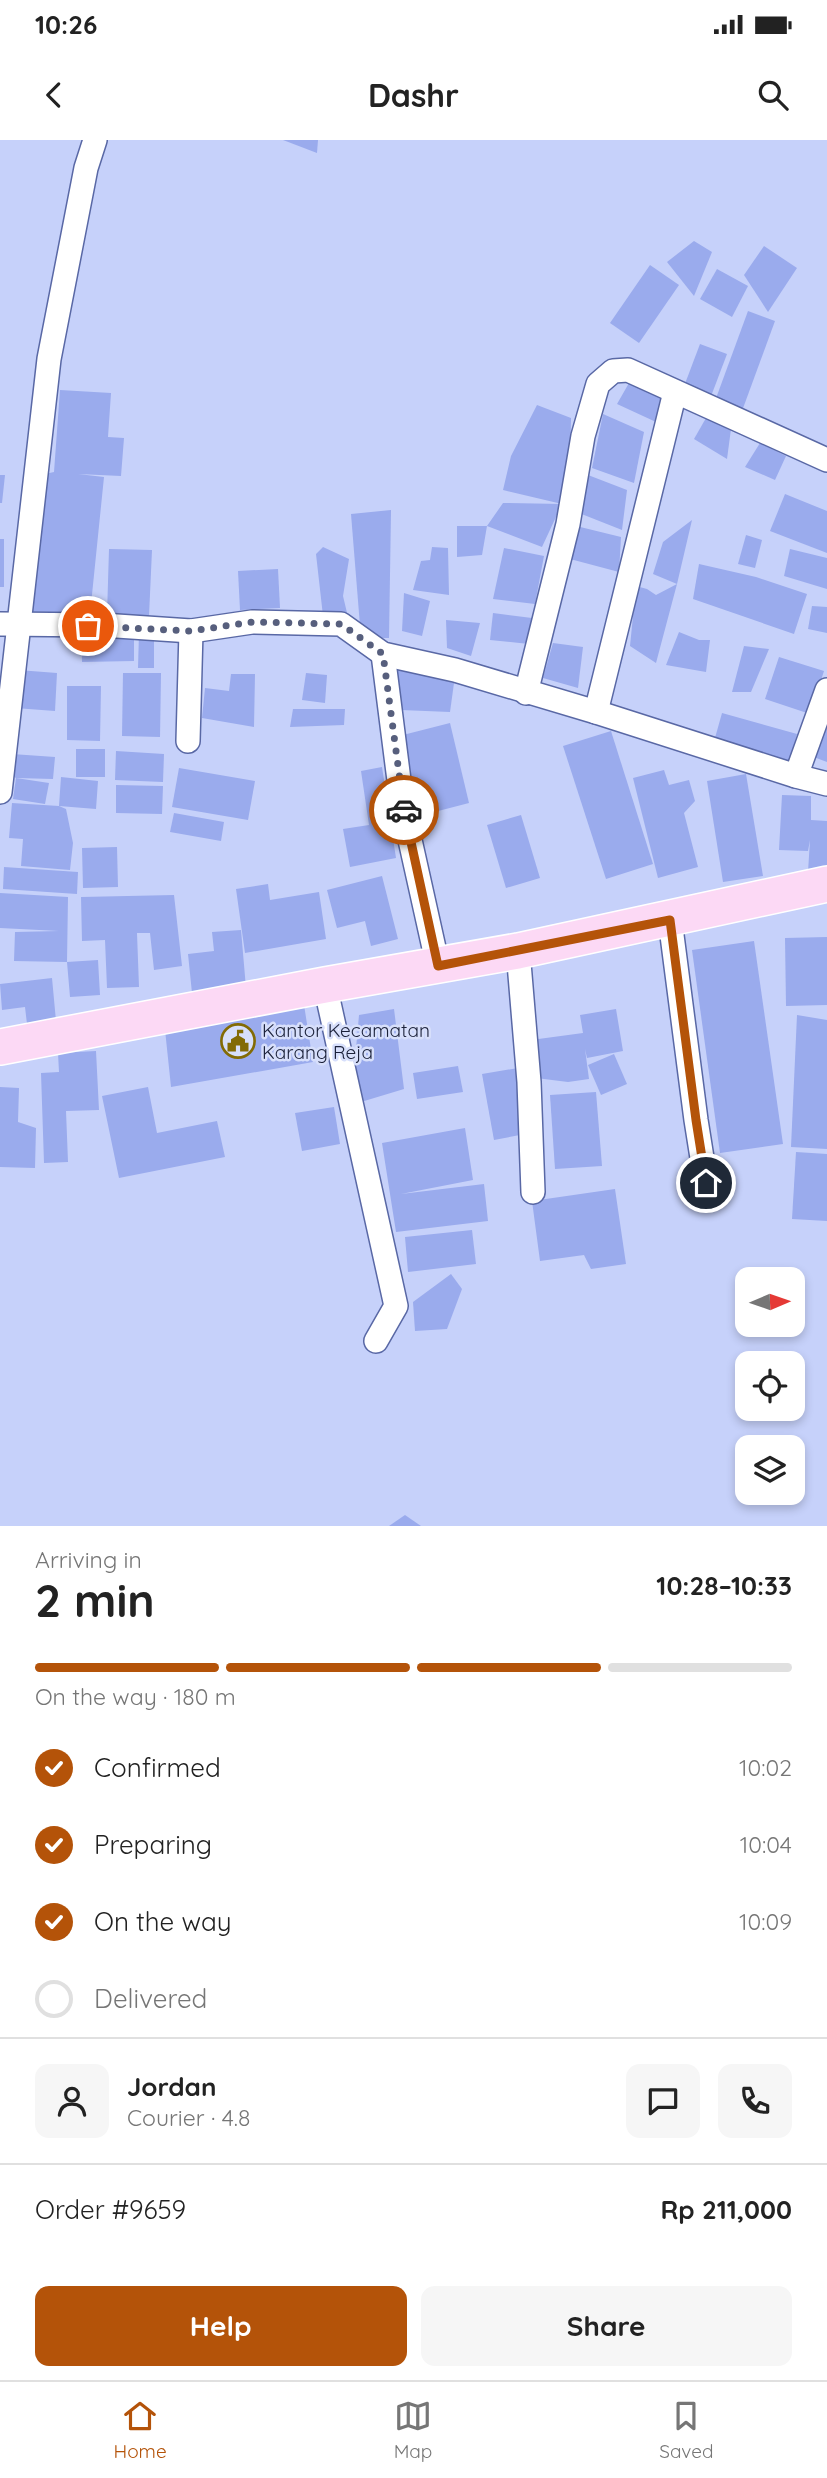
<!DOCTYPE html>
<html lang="en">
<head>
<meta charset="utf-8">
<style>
  body { margin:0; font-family:Quicksand,sans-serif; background:#f6f6f6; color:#222; height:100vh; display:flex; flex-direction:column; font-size:26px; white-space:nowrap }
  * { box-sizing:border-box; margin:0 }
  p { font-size:23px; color:#767676 }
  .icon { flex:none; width:38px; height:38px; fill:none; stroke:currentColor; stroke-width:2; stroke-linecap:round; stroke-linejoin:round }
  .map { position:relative; height:1386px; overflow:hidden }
  .panel { display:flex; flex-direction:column; background:#fff; flex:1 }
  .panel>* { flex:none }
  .needle { width:46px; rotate:88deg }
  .fabs { position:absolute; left:735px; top:1127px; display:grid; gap:14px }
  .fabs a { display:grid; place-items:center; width:70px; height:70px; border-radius:14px; background:#fff; box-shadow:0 4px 10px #0003; font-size:35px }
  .pin { position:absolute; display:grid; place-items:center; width:60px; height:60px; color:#fff; margin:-30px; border:4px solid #fff; border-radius:50%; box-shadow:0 2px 7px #0007 }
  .courier { position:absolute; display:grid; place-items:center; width:70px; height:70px; margin:-35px; border:5px solid #b45309; border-radius:50%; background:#fff; color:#222; box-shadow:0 2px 9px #0007 }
  .summary em { font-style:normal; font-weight:700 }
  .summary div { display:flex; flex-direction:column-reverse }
  .summary { display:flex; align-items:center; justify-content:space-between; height:119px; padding:0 35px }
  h1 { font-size:46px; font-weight:700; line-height:52px }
  .bar { display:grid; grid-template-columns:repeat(4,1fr); gap:10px 7px; align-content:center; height:84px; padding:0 35px }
  .bar i { height:9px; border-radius:5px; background:#e0e0e0 }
  .bar .selected { background:#b45309 }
  .bar p { grid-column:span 4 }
  .line { display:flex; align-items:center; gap:18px; padding:0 35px; border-top:2px solid #e0e0e0 }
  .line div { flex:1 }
  .round { display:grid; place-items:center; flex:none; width:74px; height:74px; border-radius:14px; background:#f6f6f6 }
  ol { padding:0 35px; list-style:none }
  li { display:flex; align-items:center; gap:21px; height:77px }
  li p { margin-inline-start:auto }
  li .icon { padding:7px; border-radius:50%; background:#b45309; color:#fff; stroke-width:4 }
  li:last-child { color:#767676 }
  li i { width:38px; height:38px; border:4px solid #e0e0e0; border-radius:50% }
  .action { display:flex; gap:14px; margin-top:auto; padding:14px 35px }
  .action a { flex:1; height:80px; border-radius:14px; background:#b45309; color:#fff; font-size:28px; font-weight:700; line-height:80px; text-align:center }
  .action a+a { background:#f6f6f6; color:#222 }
  .status { display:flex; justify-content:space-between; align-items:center; height:49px; padding:0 35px; background:#fff; direction:ltr }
  .status svg { height:19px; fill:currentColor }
  header { display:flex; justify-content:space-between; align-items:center; height:91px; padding:0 35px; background:#fff; font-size:32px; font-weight:700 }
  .dock { display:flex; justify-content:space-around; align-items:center; height:98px; border-top:2px solid #e0e0e0; background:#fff; font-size:19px; color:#767676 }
  .dock a { display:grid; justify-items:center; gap:4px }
  .dock .selected { color:#b45309 }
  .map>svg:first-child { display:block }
  .building { fill:#9aabed }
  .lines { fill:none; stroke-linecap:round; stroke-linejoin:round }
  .minor-casing { stroke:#5968a5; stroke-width:26 }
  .primary-casing { stroke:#fff; stroke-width:38 }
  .minor { stroke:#fff; stroke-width:23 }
  .primary { stroke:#fcd9f5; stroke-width:35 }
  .done { stroke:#575f7d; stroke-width:7; stroke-dasharray:0 12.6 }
  .route { stroke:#b45309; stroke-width:9 }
  .labels { text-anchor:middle; stroke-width:5; stroke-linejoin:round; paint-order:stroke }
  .poi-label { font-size:19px; fill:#1b213a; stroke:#d7dffb; text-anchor:start }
</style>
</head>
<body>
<div class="status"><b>10:26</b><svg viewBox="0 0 49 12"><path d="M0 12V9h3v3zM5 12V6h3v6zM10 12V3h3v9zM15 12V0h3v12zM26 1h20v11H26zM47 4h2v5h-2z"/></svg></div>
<header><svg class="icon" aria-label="back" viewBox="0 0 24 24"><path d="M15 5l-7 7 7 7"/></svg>Dashr<svg class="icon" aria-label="search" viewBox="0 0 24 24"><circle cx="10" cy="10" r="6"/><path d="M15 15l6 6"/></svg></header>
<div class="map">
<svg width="827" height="1386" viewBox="0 0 827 1386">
  <rect width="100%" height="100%" fill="#c6d1fa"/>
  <g class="building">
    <polygon points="283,0 318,0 317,13"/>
    <polygon points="694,101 712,112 694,156 667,122"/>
    <polygon points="764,106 797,128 768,172 744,135"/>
    <polygon points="650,125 679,145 639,203 610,183"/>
    <polygon points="717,129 748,146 732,177 700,159"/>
    <polygon points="748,171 775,181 742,271 715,261"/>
    <polygon points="700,204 727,214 710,259 683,249"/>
    <polygon points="628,230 664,246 656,282 617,264 629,243"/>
    <polygon points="60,250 111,253 108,297 124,298 121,336 78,334 104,337 89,484 22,477 36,336 54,332"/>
    <polygon points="537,265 571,278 570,330 562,364 542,407 487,386 503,363 562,364 503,350 511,316"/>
    <polygon points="603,274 644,292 634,343 592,328"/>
    <polygon points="706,278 731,289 727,319 694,299"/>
    <polygon points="760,303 786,316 775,340 745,327"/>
    <polygon points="0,335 5,335 2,363 0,363"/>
    <polygon points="588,335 627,350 622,390 579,373"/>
    <polygon points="785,354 827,371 827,413 770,391"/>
    <polygon points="391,370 389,498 361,498 351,374"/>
    <polygon points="692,380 677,444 656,523 630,506 636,446 647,449 656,455 677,444 653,434 663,402"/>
    <polygon points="568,384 621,397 619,432 570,419"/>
    <polygon points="457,386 487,386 482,415 457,417"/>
    <polygon points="746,395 762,400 755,428 738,424"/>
    <rect x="0" y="399" width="4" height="48"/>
    <polygon points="323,407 349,419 343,456 348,477 323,476 316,414"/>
    <polygon points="432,407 448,408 449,455 413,450 421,421 430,420"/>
    <polygon points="504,408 544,416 535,464 493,459"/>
    <polygon points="109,409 152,410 149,476 107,475"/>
    <polygon points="790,409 827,418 827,449 784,436"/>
    <polygon points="699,424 756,437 807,454 794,494 693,459"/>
    <polygon points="278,429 280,468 240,470 238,431"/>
    <polygon points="404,453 430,461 422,496 402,491"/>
    <polygon points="812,466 827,467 827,493 808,489"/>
    <polygon points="493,473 532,478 529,504 490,500"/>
    <polygon points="446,480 480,483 471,516 447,508"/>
    <polygon points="81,490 134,491 134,521 82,522"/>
    <polygon points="679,492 699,500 710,500 706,532 666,525"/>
    <polygon points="139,493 154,493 154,528 138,528"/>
    <polygon points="553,503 583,507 578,548 543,538"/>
    <polygon points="744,506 769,509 751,552 732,552"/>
    <polygon points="779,517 824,531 810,574 765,559"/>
    <polygon points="395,526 454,543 450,572 401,570"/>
    <polygon points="18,530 57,533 55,571 15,568"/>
    <polygon points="123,533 161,533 160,597 122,596"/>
    <polygon points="306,533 327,535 325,563 302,560"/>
    <polygon points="231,534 255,534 254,587 202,578 205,548 229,551"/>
    <polygon points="67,546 101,546 100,601 67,600"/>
    <polygon points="293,569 345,569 344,585 290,587"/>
    <polygon points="722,573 797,594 788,626 713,605"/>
    <polygon points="450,583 469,663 419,676 399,596"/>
    <polygon points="821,587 827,589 827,622 811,616"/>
    <polygon points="611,591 653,724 606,739 563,606"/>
    <rect x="76" y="609" width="29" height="28"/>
    <polygon points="116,611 164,614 163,642 115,640"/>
    <polygon points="12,614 55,617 53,639 16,638 11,635"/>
    <polygon points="382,627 396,718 350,727 343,689 369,685 361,631"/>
    <polygon points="179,628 255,641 248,680 172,667"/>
    <polygon points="664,630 669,645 689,640 695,661 684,673 698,727 658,738 633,638"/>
    <polygon points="746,634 763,736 723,742 707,641"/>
    <polygon points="61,637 98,641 96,669 59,666 66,669 73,703 70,730 21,726 23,699 9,698 12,663 59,666"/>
    <polygon points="16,638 49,643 45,664 13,659"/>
    <polygon points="116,645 163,646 162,674 116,673"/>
    <polygon points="782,655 811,656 811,680 827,681 827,734 808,732 810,700 808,711 779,710"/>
    <polygon points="174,673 224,682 221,701 170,692"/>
    <polygon points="521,675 540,738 506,748 487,685"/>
    <polygon points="117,707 118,747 83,748 82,708"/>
    <polygon points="4,727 78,732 77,754 3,749"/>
    <polygon points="382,736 398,799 371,806 365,781 337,788 327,750"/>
    <polygon points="268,744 270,760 319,752 326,799 245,813 236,749"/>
    <polygon points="0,753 68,757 67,822 98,820 100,855 70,857 67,822 14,821 15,792 59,791 0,788"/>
    <polygon points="174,755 182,826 154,830 150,793 137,793 139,847 107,848 105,800 82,801 81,757"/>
    <polygon points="241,790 246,848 192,853 188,814 214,811 212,792"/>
    <polygon points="827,797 827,865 786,866 785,798"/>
    <polygon points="754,801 783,1004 720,1013 692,810"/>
    <polygon points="52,838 56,881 27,884 25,867 2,870 0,844"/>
    <polygon points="302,852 313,922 171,947 164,880"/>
    <polygon points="394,869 404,949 351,965 359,875"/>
    <polygon points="616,869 623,911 587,918 585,909 589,939 568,942 536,938 531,900 583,893 580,875"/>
    <polygon points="797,875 827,880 827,1009 791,1007"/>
    <polygon points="96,911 99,970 66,971 68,1022 44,1023 41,933 59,932 58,913"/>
    <polygon points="614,914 627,944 601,955 588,925"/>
    <polygon points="458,926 463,952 417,959 413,933"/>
    <polygon points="518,928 530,993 494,1000 482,934"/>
    <polygon points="0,947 19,948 18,982 36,988 35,1028 0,1027"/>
    <polygon points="148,947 157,993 217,981 225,1017 119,1038 102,956"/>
    <polygon points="596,952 602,1026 555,1029 550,955"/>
    <polygon points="334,967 340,1004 302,1011 295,973"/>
    <polygon points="465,988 473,1040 401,1054 484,1044 488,1081 396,1092 382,1003"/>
    <polygon points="796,1012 827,1014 827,1081 792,1079"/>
    <polygon points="615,1049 626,1124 591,1129 584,1115 540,1121 532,1061"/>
    <polygon points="472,1090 476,1124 408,1132 405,1097"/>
    <polygon points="451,1134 462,1149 447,1189 415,1191 413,1162"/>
    <polygon points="405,1375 421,1386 389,1386"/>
  </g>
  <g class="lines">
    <g class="minor-casing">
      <g id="minor">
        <polyline points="0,484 102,485 191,491 252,482 341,484 383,514 455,530 596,572 796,636 827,644"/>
        <polyline points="383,514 402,664 438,826"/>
        <polyline points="526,553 568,384 583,296 598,244 613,231 628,230 827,320"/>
        <polyline points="596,572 675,252"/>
        <polyline points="188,601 191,491"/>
        <polyline points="796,636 827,550"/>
        <polyline points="0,652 49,219 86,28 95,0"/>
        <polyline points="670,780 696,980 706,1043"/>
        <polyline points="518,811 529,942 533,1052"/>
        <polyline points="325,845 396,1166 376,1201"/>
      </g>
    </g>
    <g class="primary-casing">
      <polyline id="primary" points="0,907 325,845 518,811 827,744"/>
    </g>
    <use href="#minor" class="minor"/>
    <use href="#primary" class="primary"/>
  </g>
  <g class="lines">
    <polyline class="done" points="88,486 191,491 252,482 341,484 383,514 404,670"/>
    <polyline class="route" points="404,670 438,826 670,780 696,980 706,1043"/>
  </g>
  <defs>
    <g id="civic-ring" transform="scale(1.75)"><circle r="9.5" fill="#d7dffb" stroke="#836b05" stroke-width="1.5"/><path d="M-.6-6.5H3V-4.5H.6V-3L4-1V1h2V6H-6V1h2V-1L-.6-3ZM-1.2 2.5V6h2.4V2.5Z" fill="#836b05"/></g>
  </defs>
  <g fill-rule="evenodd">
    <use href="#civic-ring" x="238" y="901"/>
  </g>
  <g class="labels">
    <g class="poi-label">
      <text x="262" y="897">Kantor Kecamatan<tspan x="262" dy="22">Karang Reja</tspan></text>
    </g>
  </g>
</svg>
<div class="fabs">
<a><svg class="needle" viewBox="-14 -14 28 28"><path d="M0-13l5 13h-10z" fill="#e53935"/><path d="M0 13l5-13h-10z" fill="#767676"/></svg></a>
<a><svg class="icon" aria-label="locate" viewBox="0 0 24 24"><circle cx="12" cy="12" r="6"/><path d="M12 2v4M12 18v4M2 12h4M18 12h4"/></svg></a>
<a><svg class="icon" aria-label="layers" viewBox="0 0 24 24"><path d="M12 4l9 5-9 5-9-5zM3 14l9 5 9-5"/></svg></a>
</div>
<div class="pin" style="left:88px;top:486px;background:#ea580c"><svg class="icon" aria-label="bag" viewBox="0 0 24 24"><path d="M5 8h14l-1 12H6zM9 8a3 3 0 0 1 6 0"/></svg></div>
<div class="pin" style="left:706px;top:1043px;background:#1f2937"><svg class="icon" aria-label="home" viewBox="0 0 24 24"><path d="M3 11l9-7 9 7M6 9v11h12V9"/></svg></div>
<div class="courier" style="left:404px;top:670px"><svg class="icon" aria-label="car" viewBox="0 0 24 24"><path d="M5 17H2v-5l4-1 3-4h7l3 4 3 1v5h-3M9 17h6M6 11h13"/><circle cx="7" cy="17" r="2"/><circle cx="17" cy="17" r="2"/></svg></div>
</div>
<section class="panel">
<div class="summary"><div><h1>2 min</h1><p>Arriving in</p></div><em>10:28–10:33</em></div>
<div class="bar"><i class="selected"></i><i class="selected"></i><i class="selected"></i><i></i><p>On the way · 180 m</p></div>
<ol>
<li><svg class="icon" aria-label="check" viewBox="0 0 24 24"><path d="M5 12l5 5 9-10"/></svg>Confirmed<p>10:02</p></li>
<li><svg class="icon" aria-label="check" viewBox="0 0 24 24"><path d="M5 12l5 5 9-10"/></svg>Preparing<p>10:04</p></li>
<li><svg class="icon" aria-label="check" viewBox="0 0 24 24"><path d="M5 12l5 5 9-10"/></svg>On the way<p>10:09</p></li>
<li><i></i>Delivered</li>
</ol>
<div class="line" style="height:126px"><a class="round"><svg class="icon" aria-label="person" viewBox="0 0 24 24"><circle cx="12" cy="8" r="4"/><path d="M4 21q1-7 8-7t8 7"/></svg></a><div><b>Jordan</b><p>Courier · 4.8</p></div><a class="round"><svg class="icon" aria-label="chat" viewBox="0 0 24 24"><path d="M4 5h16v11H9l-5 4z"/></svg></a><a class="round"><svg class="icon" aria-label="phone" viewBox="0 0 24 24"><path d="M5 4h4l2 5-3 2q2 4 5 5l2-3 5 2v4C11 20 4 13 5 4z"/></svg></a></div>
<div class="line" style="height:91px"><div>Order #9659</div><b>Rp 211,000</b></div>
<div class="action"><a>Help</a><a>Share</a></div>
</section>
<nav class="dock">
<a class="selected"><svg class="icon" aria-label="home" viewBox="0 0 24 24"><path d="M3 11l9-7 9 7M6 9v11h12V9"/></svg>Home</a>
<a><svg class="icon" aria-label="map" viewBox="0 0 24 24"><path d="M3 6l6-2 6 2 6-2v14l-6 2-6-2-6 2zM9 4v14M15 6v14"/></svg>Map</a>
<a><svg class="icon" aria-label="saved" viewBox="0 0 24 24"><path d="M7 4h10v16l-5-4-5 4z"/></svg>Saved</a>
</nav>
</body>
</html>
